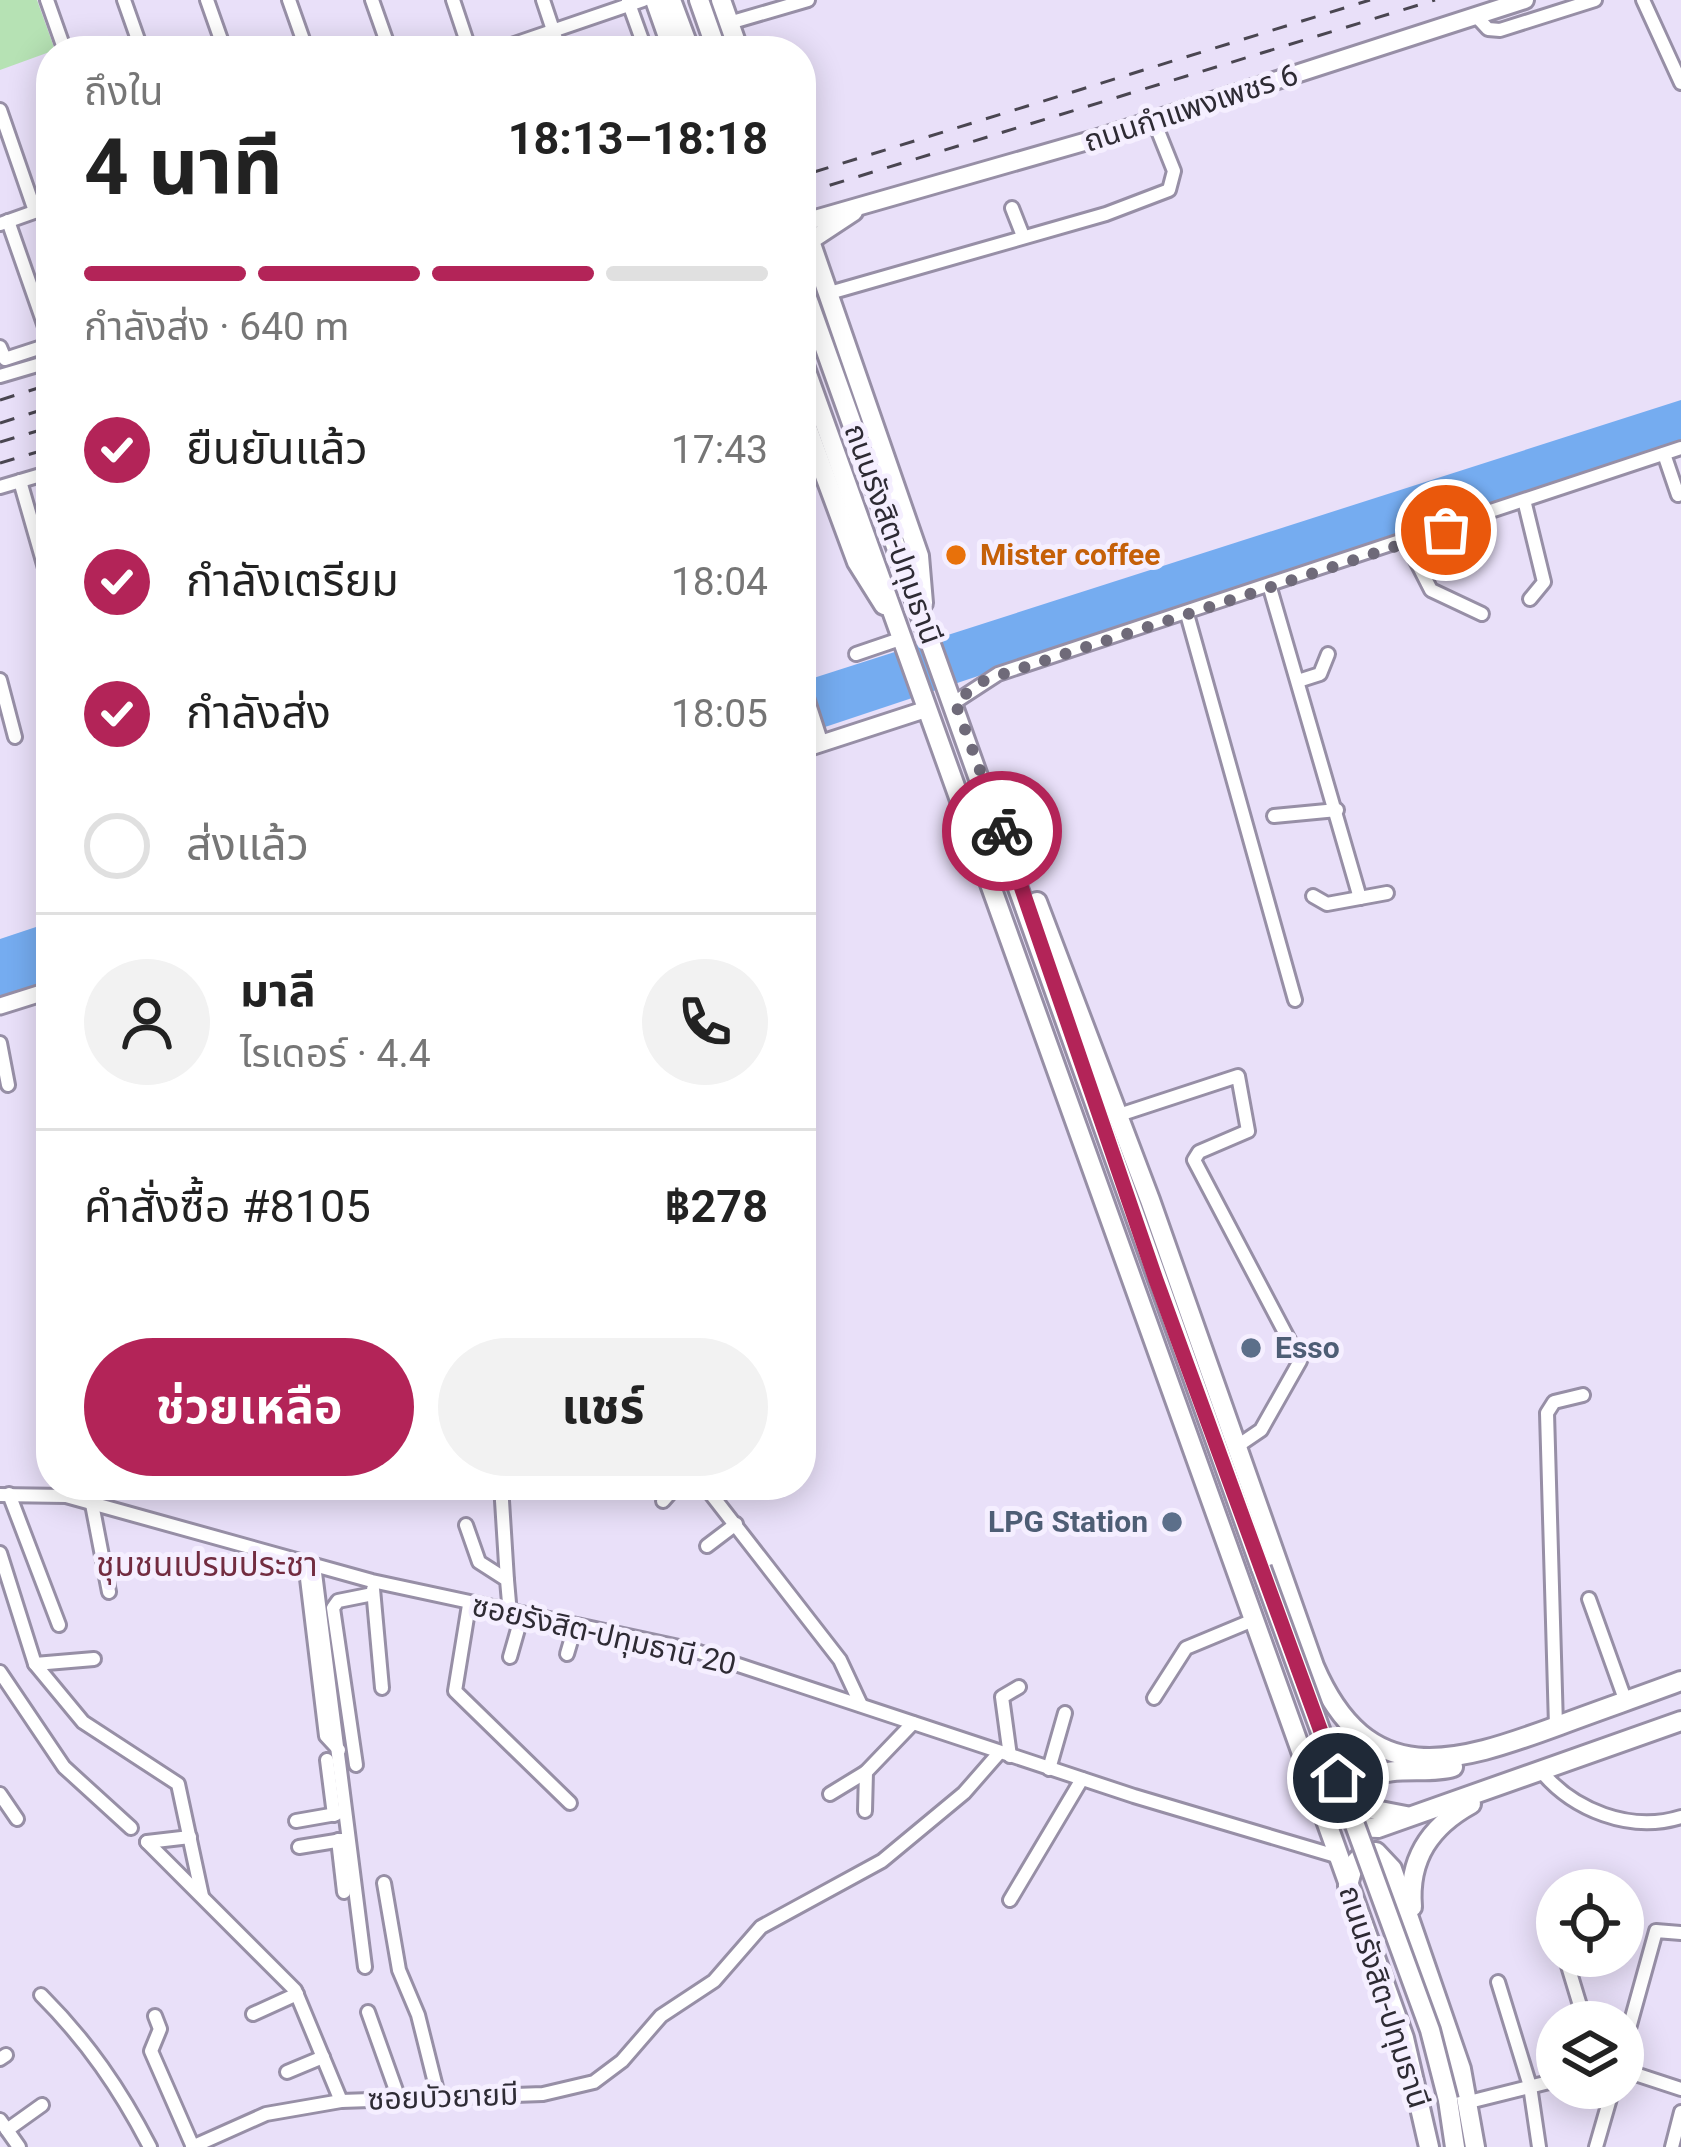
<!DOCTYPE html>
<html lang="th">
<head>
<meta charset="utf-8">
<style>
  body { margin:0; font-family:Roboto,"Noto Sans Thai",sans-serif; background:#f2f2f2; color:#222; height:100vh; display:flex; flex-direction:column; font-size:45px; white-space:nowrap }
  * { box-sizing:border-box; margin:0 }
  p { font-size:39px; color:#767676 }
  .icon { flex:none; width:66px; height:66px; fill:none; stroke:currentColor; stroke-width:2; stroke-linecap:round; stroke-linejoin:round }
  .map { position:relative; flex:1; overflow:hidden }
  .drawer { position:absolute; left:36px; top:36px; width:780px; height:1464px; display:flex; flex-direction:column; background:#fff; border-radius:48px; box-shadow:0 6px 30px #0003 }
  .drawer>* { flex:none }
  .controls { position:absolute; left:1536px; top:1869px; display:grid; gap:24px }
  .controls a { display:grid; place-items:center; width:108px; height:108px; border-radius:50%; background:#fff; box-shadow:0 6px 30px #0003; font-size:60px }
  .pin { position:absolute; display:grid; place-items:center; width:102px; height:102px; color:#fff; margin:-51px; border:6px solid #fff; border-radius:50%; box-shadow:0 3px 12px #0007 }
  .courier { position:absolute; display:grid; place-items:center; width:120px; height:120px; margin:-60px; border:9px solid #b32458; border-radius:50%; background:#fff; color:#222; box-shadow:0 3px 15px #0007 }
  .head em { font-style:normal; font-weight:700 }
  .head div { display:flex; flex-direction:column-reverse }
  .head { display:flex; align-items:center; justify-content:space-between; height:204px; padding:0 48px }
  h1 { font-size:78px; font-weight:700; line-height:90px }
  .bar { display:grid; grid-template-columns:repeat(4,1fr); gap:18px 12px; align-content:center; height:144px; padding:0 48px }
  .bar i { height:15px; border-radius:9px; background:#e0e0e0 }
  .bar .selected { background:#b32458 }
  .bar p { grid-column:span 4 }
  .line { display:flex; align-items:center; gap:30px; padding:0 48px; border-top:3px solid #e0e0e0 }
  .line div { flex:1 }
  .round { display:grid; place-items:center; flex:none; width:126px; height:126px; border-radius:63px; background:#f2f2f2 }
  ol { padding:0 48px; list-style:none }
  li { display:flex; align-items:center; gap:36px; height:132px }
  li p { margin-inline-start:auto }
  li .icon { padding:12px; border-radius:50%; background:#b32458; color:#fff; stroke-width:4 }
  li:last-child { color:#767676 }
  li i { width:66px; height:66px; border:6px solid #e0e0e0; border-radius:50% }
  .button { display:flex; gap:24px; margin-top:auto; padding:24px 48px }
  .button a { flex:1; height:138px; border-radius:72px; background:#b32458; color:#fff; font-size:48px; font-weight:700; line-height:138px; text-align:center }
  .button a+a { background:#f2f2f2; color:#222 }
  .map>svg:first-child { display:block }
  .green { fill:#b6e2b4 }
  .water { fill:#75acf0 }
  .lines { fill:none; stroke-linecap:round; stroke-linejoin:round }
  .minor-casing { stroke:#978fa6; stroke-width:18 }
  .tertiary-casing { stroke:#978fa6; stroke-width:21 }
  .secondary-casing { stroke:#978fa6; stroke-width:22 }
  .primary-casing { stroke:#978fa6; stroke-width:24 }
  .minor { stroke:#fff; stroke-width:12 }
  .tertiary { stroke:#fff; stroke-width:15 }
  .secondary { stroke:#fff; stroke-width:16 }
  .primary { stroke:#fff; stroke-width:18 }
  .rail { stroke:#4a4651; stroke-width:3; stroke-dasharray:15 15; stroke-linecap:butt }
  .primary-bridge-casing { stroke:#978fa6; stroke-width:24; stroke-linecap:butt }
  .primary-bridge { stroke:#fff; stroke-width:18 }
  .done { stroke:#6f6a79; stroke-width:12; stroke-dasharray:0 21.6 }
  .route { stroke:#b32458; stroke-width:15 }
  .food-dot { fill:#e8710a; stroke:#f5efff; stroke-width:4.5 }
  .service-dot { fill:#5c6f8a; stroke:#f5efff; stroke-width:4.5 }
  .labels { text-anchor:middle; stroke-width:10; stroke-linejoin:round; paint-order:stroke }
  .street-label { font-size:30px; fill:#2e2b34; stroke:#f5efff }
  .food-label { font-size:30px; font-weight:bold; fill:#c56008; stroke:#f5efff; text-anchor:start }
  .service-label { font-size:30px; font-weight:bold; fill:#4e5e75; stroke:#f5efff; text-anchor:start }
  .neighbourhood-label { font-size:33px; fill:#722c40; stroke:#f5efff }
</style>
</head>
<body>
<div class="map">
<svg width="1681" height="2147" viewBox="0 0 1681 2147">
  <rect width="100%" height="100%" fill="#e9e0f9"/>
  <polygon class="green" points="0,0 37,0 55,50 0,70"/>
  <g class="water">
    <polygon points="1681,400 1681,442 801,735 801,682"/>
    <polygon points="51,922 51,981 0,996 0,939"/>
  </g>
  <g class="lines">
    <g class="minor-casing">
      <g id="minor">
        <polyline points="47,0 65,51"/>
        <polyline points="124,0 142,51"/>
        <polyline points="207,0 225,51"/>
        <polyline points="289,0 307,51"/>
        <polyline points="372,0 390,51"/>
        <polyline points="453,0 470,51"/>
        <polyline points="543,0 560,51"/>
        <polyline points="1643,0 1681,83"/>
        <polyline points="628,1 646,51"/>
        <polyline points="1476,16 1488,29 1500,30 1595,0"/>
        <polyline points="729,23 808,0"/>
        <polyline points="494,51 643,0"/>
        <polyline points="0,110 35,211"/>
        <polyline points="1012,208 1023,236"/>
        <polyline points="8,221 51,344"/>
        <polyline points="0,224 51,206"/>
        <polyline points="826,294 1106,214 1169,190 1174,171 1154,121"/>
        <polyline points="0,347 5,359 51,344"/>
        <polyline points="0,376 51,361"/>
        <polyline points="1664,454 1678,495"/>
        <polyline points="20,481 51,589"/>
        <polyline points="0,487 51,472"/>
        <polyline points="1525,504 1544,582 1530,599"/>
        <polyline points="1407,543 1431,590 1482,614"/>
        <polyline points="1270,588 1360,898"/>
        <polyline points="1187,614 1295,1000"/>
        <polyline points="856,654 903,638"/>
        <polyline points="801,679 822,744"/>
        <polyline points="0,680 15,737"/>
        <polyline points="1298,681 1320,674 1328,654"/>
        <polyline points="955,702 998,674 1681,448"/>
        <polyline points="1274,816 1337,810"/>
        <polyline points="1313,896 1327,904 1387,893"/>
        <polyline points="0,1043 8,1085"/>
        <polyline points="1119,1115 1238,1076 1248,1131 1199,1152 1194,1160 1300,1361 1261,1430 1236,1447"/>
        <polyline points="501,1485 507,1580"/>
        <polyline points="704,1485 840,1660 861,1705"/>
        <polyline points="9,1494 59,1625"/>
        <polyline points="0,1495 66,1496 372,1581 693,1650 1134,1796 1336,1856"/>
        <polyline points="663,1501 677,1485"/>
        <polyline points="92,1504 109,1592"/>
        <polyline points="466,1525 479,1562 507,1580 510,1614"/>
        <polyline points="707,1546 736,1524"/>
        <polyline points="0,1553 35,1664 83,1722 178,1784 202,1896"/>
        <polyline points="305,1562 326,1736 339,1750"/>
        <polyline points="314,1565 365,1967"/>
        <polyline points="373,1589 382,1688"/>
        <polyline points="1589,1599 1626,1702"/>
        <polyline points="469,1605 455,1691 570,1803"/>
        <polyline points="567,1654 575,1627"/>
        <polyline points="510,1657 522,1615"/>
        <polyline points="35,1664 94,1659"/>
        <polyline points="0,1672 64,1767 131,1828"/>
        <polyline points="1154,1698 1186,1648 1251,1621"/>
        <polyline points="1556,1726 1547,1413 1554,1402 1583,1395"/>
        <polyline points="1010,1756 1002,1697 1019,1687"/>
        <polyline points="327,1760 334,1815"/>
        <polyline points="356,1765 333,1608 338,1601 373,1594"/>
        <polyline points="1049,1769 1065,1713"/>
        <path d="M1541,1771C1573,1810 1630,1833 1681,1817"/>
        <polyline points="0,1794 17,1819"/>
        <polyline points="830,1794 866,1772"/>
        <polyline points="865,1811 866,1772 913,1723"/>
        <polyline points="296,1821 336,1814"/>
        <polyline points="338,1840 344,1892"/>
        <polyline points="147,1842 295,1990 341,2101"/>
        <polyline points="147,1842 190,1837"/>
        <polyline points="299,1847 342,1840"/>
        <polyline points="384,1883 399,1970 418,2015 438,2095"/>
        <polyline points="1010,1900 1082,1779"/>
        <polyline points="1565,1956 1585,2022"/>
        <polyline points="1498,1982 1530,2086 1539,2147"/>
        <path d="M41,1995C87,2041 120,2089 150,2147"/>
        <polyline points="368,2012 398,2096"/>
        <polyline points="253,2014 297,1994"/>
        <polyline points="155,2016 160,2029 151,2051 193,2147"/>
        <polyline points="1623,2050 1656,1931 1681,1933"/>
        <polyline points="0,2059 6,2055"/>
        <polyline points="1623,2070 1681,2089"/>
        <polyline points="287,2072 323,2057"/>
        <polyline points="1469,2102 1557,2080"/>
        <polyline points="0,2120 19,2147"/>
        <polyline points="7,2130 42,2105"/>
        <polyline points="192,2147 266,2114 341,2101 543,2094 594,2082 622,2061 661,2016 714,1981 761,1927 882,1861 964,1793 999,1753"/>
        <polyline points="1596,2147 1613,2088"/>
        <polyline points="1672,2147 1681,2112"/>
      </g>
    </g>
    <g class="tertiary-casing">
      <g id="tertiary">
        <polyline points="801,750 927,709"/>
        <polyline points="0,1006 51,990"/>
      </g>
    </g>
    <g class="secondary-casing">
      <g id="secondary">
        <polyline points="801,223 1098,138 1525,0"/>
        <polyline points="801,247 854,212"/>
      </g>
    </g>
    <g class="primary-casing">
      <g id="primary">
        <polyline points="655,0 673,51"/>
        <polyline points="671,0 690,51"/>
        <polyline points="699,0 717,51"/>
        <polyline points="721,0 739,51"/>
        <polyline points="811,244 919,556 923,603"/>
        <polyline points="801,281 1261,1568"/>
        <polyline points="801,357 1404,2038 1429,2147"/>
        <polyline points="801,411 857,562 884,605"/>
        <path d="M1037,902L1150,1200L1314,1666C1368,1792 1454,1764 1560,1725C1600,1710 1641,1696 1681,1681"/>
        <path d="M1310,1753C1326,1786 1337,1828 1378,1828L1681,1721"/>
        <path d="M1406,1816L1375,1810L1367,1790L1370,1779C1391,1764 1428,1775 1453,1767"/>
        <path d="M1348,1886C1353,1865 1354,1855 1376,1852L1392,1869L1461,2069L1475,2147"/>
        <path d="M1412,1907C1408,1858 1431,1826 1471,1804"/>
        <polyline points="1448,2100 1455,2147"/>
      </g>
    </g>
    <use href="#minor" class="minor"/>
    <use href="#tertiary" class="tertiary"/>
    <use href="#secondary" class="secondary"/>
    <use href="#primary" class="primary"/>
    <g class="rail">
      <polyline points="814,172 1370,0"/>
      <polyline points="801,194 1435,0"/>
      <polyline points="0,400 51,384"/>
      <polyline points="0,423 51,407"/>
      <polyline points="0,442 51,427"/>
      <polyline points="0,463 51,448"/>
    </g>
    <g class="primary-bridge-casing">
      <polyline id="primary-bridge" points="1261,1568 1430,2030 1448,2100"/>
    </g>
    <use href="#primary-bridge" class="primary-bridge"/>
  </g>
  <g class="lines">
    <polyline class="done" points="1002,831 955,702 985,680 1446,530"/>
    <polyline class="route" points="1002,831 1156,1280 1338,1778"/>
  </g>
  <circle class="food-dot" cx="956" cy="555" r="12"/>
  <g class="service-dot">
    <circle cx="1251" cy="1348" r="12"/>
    <circle cx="1172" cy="1522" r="12"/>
  </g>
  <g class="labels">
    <g class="street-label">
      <text transform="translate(1191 108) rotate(-18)" y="10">ถนนกำแพงเพชร 6</text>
      <text transform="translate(893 534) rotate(70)" y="10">ถนนรังสิต-ปทุมธานี</text>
      <text transform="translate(604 1635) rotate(13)" y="10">ซอยรังสิต-ปทุมธานี 20</text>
      <text transform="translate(1384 1997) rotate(72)" y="10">ถนนรังสิต-ปทุมธานี</text>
      <text transform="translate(443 2097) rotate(-2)" y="10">ซอยบัวยายมี</text>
    </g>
    <g class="food-label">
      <text x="980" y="565">Mister coffee</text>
    </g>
    <g class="service-label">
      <text x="1275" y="1358">Esso</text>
      <text x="1148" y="1532" text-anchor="end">LPG Station</text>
    </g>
    <g class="neighbourhood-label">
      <text x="207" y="1576">ชุมชนเปรมประชา</text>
    </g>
  </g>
</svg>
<div class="controls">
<a><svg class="icon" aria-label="locate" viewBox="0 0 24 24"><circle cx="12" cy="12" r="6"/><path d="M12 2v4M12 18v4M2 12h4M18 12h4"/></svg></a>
<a><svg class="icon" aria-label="layers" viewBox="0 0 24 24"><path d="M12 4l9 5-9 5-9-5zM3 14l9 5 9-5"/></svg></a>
</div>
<div class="pin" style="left:1446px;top:530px;background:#ea580c"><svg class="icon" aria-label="bag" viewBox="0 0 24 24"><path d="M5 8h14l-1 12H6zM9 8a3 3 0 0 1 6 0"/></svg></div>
<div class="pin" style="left:1338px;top:1778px;background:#1f2937"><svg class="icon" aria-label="home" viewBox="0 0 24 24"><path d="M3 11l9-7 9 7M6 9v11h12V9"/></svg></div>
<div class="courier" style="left:1002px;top:831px"><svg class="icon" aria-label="bike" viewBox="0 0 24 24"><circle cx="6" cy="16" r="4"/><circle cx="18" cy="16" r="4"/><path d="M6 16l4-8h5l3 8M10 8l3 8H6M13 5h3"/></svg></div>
<section class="drawer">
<div class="head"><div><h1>4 นาที</h1><p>ถึงใน</p></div><em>18:13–18:18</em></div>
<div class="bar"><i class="selected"></i><i class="selected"></i><i class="selected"></i><i></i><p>กำลังส่ง · 640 m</p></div>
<ol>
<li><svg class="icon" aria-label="check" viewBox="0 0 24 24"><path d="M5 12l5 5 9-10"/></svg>ยืนยันแล้ว<p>17:43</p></li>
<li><svg class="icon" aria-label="check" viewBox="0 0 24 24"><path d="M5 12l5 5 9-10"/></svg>กำลังเตรียม<p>18:04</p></li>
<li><svg class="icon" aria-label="check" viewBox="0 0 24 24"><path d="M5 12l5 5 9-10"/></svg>กำลังส่ง<p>18:05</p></li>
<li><i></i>ส่งแล้ว</li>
</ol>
<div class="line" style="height:216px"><a class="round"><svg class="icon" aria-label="person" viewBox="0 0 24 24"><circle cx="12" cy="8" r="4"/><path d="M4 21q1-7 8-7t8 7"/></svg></a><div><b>มาลี</b><p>ไรเดอร์ · 4.4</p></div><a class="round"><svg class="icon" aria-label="phone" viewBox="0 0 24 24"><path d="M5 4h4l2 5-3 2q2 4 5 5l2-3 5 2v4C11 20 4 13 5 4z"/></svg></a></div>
<div class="line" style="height:156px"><div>คำสั่งซื้อ #8105</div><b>฿278</b></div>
<div class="button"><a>ช่วยเหลือ</a><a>แชร์</a></div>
</section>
</div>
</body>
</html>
